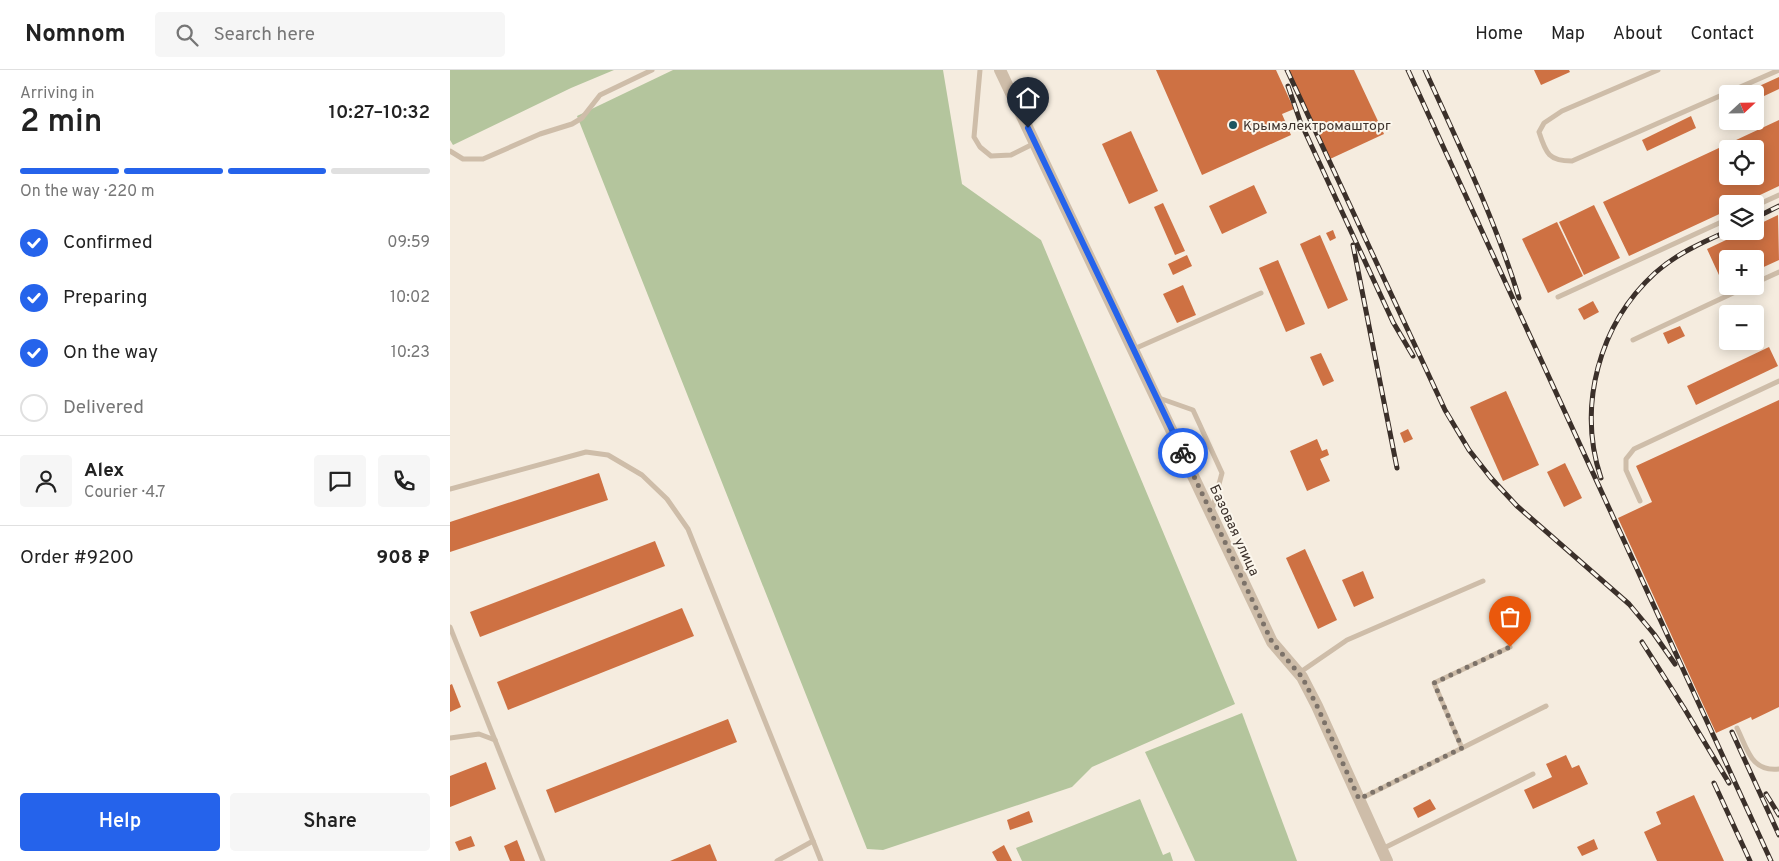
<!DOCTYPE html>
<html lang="en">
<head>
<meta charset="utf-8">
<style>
  body { margin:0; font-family:Overpass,sans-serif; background:#f6f6f6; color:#222; height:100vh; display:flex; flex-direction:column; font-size:19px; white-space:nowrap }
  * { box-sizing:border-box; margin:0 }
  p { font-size:16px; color:#767676 }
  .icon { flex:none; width:28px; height:28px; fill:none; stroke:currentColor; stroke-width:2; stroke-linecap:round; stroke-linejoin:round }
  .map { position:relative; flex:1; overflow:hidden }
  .sheet { display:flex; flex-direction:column; background:#fff; width:450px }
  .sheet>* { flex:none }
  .needle { width:32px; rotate:68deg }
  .controls { position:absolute; left:1269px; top:15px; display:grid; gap:10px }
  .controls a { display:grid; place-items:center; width:45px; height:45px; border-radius:5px; background:#fff; box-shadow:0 2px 12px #0003; font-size:25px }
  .pin { position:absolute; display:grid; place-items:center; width:42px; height:42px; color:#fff; margin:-51px -21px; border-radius:50% 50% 50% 0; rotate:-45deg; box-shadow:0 0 5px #0007 }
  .pin .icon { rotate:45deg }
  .courier { position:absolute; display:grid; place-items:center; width:50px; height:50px; margin:-25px; border:4px solid #2563eb; border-radius:50%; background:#fff; color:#222; box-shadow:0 1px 6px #0007 }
  .summary em { font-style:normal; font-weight:600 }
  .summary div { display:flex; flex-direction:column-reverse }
  .summary { display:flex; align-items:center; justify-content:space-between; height:85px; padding:0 20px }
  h1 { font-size:32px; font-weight:600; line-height:38px }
  .bar { display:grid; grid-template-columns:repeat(4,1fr); gap:8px 5px; align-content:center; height:60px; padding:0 20px }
  .bar i { height:6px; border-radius:4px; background:#e0e0e0 }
  .bar .selected { background:#2563eb }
  .bar p { grid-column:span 4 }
  .line { display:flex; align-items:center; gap:12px; padding:0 20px; border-top:1px solid #e0e0e0 }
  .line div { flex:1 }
  .round { display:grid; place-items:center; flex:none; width:52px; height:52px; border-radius:5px; background:#f6f6f6 }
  ol { padding:0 20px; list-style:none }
  li { display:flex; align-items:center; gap:15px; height:55px }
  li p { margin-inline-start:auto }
  li .icon { padding:5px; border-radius:50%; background:#2563eb; color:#fff; stroke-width:4 }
  li:last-child { color:#767676 }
  li i { width:28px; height:28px; border:2px solid #e0e0e0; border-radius:50% }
  .button { display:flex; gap:10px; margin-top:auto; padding:10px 20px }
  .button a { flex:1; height:58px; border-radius:5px; background:#2563eb; color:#fff; font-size:20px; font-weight:600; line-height:58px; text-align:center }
  .button a+a { background:#f6f6f6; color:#222 }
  header { display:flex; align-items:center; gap:30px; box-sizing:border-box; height:70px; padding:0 25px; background:#fff; border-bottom:1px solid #e0e0e0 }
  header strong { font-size:24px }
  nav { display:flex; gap:28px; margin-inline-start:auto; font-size:18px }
  .search { width:350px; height:45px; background:#f6f6f6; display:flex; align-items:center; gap:12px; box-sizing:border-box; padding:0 18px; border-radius:5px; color:#767676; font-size:19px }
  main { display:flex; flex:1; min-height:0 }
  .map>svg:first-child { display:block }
  .green { fill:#b4c59d }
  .building { fill:#ce7143; fill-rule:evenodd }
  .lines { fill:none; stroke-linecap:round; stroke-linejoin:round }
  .service { stroke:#cebda9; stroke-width:5 }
  .tertiary { stroke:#cebda9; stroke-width:12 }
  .rail-casing { stroke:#3b302a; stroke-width:5 }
  .rail { stroke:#fbf6ec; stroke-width:3; stroke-dasharray:9; stroke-linecap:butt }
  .done { stroke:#7c7269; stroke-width:5; stroke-dasharray:0 9 }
  .route { stroke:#2563eb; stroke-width:6 }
  .poi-dot { fill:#1c5560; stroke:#fbf6ec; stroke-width:2 }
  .labels { text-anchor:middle; stroke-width:4; stroke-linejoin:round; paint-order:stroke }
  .poi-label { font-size:14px; fill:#3b302a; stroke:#fbf6ec; text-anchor:start }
  .street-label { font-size:14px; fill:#3b302a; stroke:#fbf6ec }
</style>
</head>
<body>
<header>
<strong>Nomnom</strong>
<div class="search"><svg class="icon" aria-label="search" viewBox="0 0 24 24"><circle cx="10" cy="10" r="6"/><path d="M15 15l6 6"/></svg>Search here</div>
<nav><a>Home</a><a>Map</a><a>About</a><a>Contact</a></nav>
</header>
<main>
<section class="sheet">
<div class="summary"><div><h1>2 min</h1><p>Arriving in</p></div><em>10:27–10:32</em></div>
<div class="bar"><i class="selected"></i><i class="selected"></i><i class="selected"></i><i></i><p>On the way · 220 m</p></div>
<ol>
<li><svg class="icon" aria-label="check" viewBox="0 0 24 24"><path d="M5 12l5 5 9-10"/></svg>Confirmed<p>09:59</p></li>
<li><svg class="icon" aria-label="check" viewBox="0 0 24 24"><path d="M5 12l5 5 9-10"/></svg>Preparing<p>10:02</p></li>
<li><svg class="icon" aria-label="check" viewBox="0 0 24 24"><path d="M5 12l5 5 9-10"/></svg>On the way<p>10:23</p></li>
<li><i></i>Delivered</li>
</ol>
<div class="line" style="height:90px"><a class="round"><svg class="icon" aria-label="person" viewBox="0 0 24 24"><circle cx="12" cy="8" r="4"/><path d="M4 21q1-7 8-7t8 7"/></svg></a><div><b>Alex</b><p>Courier · 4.7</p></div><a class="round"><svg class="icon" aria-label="chat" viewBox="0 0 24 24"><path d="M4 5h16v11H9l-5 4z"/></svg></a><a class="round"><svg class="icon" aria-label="phone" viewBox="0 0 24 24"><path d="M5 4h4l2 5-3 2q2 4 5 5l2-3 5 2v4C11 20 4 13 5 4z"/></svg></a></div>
<div class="line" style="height:65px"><div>Order #9200</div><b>908 ₽</b></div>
<div class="button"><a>Help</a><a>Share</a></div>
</section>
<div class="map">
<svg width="1329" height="791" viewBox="0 0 1329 791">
  <rect width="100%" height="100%" fill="#f5ecdf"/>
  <g class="green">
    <polygon points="0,0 164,0 121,18 3,75 0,70"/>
    <polygon points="223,0 493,0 512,114 591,170 785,634 642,697 622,717 433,780 417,779 127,46"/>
    <polygon points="792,643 847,791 745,791 695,682"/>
    <polygon points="690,729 713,785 720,782 723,791 572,791 566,778"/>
  </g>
  <g class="building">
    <polygon points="706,0 826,0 844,39 832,44 841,65 752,105"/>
    <polygon points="839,0 904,0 934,64 880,89"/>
    <polygon points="1084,0 1119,0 1120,2 1091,15"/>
    <polygon points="1329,7 1329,19 1312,27 1307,17"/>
    <polygon points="1241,46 1246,58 1197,81 1192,70"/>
    <path d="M1329,50V116L1291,134H1278V140L1179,186L1153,132ZM1278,79H1305V106H1278Z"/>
    <polygon points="681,61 708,121 679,134 652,74"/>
    <polygon points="804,115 817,143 772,164 759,136"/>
    <polygon points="713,133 735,181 725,185 704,137"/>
    <polygon points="1144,135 1170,188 1134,205 1109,152"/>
    <polygon points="1328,145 1329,190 1305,201 1305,189 1278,189 1278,214 1274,216 1257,179 1295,161 1305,161 1305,156"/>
    <polygon points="1107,152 1133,206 1098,223 1072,169"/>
    <polygon points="883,160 886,168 880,171 876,163"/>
    <polygon points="870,165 898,230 878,239 850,174"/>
    <polygon points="737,185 742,196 723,205 718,194"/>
    <polygon points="828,190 855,254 836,262 809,198"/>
    <polygon points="733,215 746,245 727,253 713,224"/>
    <polygon points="1143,231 1149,242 1134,250 1128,239"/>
    <polygon points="1230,256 1235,266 1218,274 1213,263"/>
    <polygon points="1319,277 1328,296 1246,335 1237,316"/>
    <polygon points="871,283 884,311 873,316 860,287"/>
    <polygon points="1056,321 1089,395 1053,411 1020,337"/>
    <polygon points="1329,330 1329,637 1302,650 1301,647 1266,663 1168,448 1202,432 1186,396"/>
    <polygon points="958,359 963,369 954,373 950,363"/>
    <polygon points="867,369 872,381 877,379 879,385 870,389 880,411 857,421 840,381"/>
    <polygon points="1115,393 1132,428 1114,437 1097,402"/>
    <polygon points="149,403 158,430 0,482 0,452"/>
    <polygon points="205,471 215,496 30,567 20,542"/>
    <polygon points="855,479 887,550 868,559 836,488"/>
    <polygon points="913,501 924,528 904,537 892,510"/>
    <polygon points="232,538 244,566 58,640 47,612"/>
    <polygon points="2,614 11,637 0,642 0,615"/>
    <polygon points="278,649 287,672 105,743 96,720"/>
    <polygon points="1116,685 1122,698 1129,695 1138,714 1083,739 1074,720 1102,707 1096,694"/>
    <polygon points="36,692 46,719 0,737 0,706"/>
    <polygon points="1244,725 1274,791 1207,791 1194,762 1211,754 1206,742"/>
    <polygon points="980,729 986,739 968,748 963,738"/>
    <polygon points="579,741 583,752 560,760 557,750"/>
    <polygon points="21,766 25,776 9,781 5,772"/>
    <polygon points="1144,769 1148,779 1132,786 1127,777"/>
    <polygon points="67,770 75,791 60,791 54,776"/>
    <polygon points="260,774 267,791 220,791"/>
    <polygon points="554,775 562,791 547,791 542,782"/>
  </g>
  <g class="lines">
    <g class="service">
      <polyline points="530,0 524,67 530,77 541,86 561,85 585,73"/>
      <path d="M1208,0L1112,41L1094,53L1089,62C1096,84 1099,91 1122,91L1329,0"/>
      <polyline points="0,81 13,89 33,89 90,64 122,54 132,48 150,25 202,0"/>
      <polyline points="1305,136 1329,125"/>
      <polyline points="1305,213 1329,202"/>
      <polyline points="1108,227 1278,149"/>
      <polyline points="1183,270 1298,216"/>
      <polyline points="684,279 811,223"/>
      <polyline points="709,328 743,340 772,403 762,440"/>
      <polyline points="0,419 136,382 158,385 192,405 217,429 238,459 371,791"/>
      <polyline points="1190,431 1176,400 1176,389 1184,379 1329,311"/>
      <polyline points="0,557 93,791"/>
      <polyline points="849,603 897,570 1033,511"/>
      <path d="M1287,658C1298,680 1301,702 1329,699"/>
      <polyline points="0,668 29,664 45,670"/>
      <polyline points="1012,678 984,613 1060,577"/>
      <polyline points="910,729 1096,636"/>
      <polyline points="932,779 1083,704"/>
      <polyline points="327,791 363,771"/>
    </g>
    <polyline class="tertiary" points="550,0 822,572 852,607 867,636 937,791"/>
    <g class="rail-casing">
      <g id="rail">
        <polyline points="837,0 995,340 1019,380 1041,408 1067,436 1179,534 1204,564 1225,594"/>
        <polyline points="958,0 1321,791"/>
        <path d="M975,0C1009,75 1045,149 1069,228"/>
        <polyline points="838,16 850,51 943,252 963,286"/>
        <polyline points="1305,148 1329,136"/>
        <polyline points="903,175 947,398"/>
        <path d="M1151,408C1127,336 1149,254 1205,203C1226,184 1253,172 1278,161"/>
        <polyline points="1192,572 1234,638 1279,713"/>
        <polyline points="1282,662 1329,765"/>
        <polyline points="1264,713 1300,791"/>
        <polyline points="1316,724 1329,745"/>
      </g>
    </g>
    <use href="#rail" class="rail"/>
  </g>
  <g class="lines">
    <polyline class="done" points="733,383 822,572 852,607 867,636 909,729 1012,678 984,613 1060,577"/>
    <polyline class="route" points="578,58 733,383"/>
  </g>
  <circle class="poi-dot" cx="783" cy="55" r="5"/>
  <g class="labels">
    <g class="poi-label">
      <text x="793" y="60">Крымэлектромашторг</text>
    </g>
    <g class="street-label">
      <text transform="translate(785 460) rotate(65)" y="5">Базовая улица</text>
    </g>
  </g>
</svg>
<div class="controls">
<a><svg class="needle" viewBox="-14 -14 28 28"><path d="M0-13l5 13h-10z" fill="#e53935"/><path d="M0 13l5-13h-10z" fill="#767676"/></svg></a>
<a><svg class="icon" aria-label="locate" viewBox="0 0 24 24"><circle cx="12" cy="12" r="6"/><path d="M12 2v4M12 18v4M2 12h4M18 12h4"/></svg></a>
<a><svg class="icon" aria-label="layers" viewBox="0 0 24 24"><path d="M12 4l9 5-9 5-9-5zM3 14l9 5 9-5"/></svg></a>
<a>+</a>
<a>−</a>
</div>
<div class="pin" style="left:1060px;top:577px;background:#ea580c"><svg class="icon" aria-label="bag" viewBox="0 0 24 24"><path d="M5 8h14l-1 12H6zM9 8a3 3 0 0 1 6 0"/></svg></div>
<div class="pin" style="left:578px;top:58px;background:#1f2937"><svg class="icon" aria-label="home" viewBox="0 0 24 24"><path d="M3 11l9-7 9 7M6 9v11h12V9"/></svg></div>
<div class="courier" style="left:733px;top:383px"><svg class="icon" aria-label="bike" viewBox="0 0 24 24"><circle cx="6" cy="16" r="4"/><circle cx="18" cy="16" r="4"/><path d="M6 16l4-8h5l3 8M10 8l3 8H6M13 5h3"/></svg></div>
</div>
</main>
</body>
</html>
